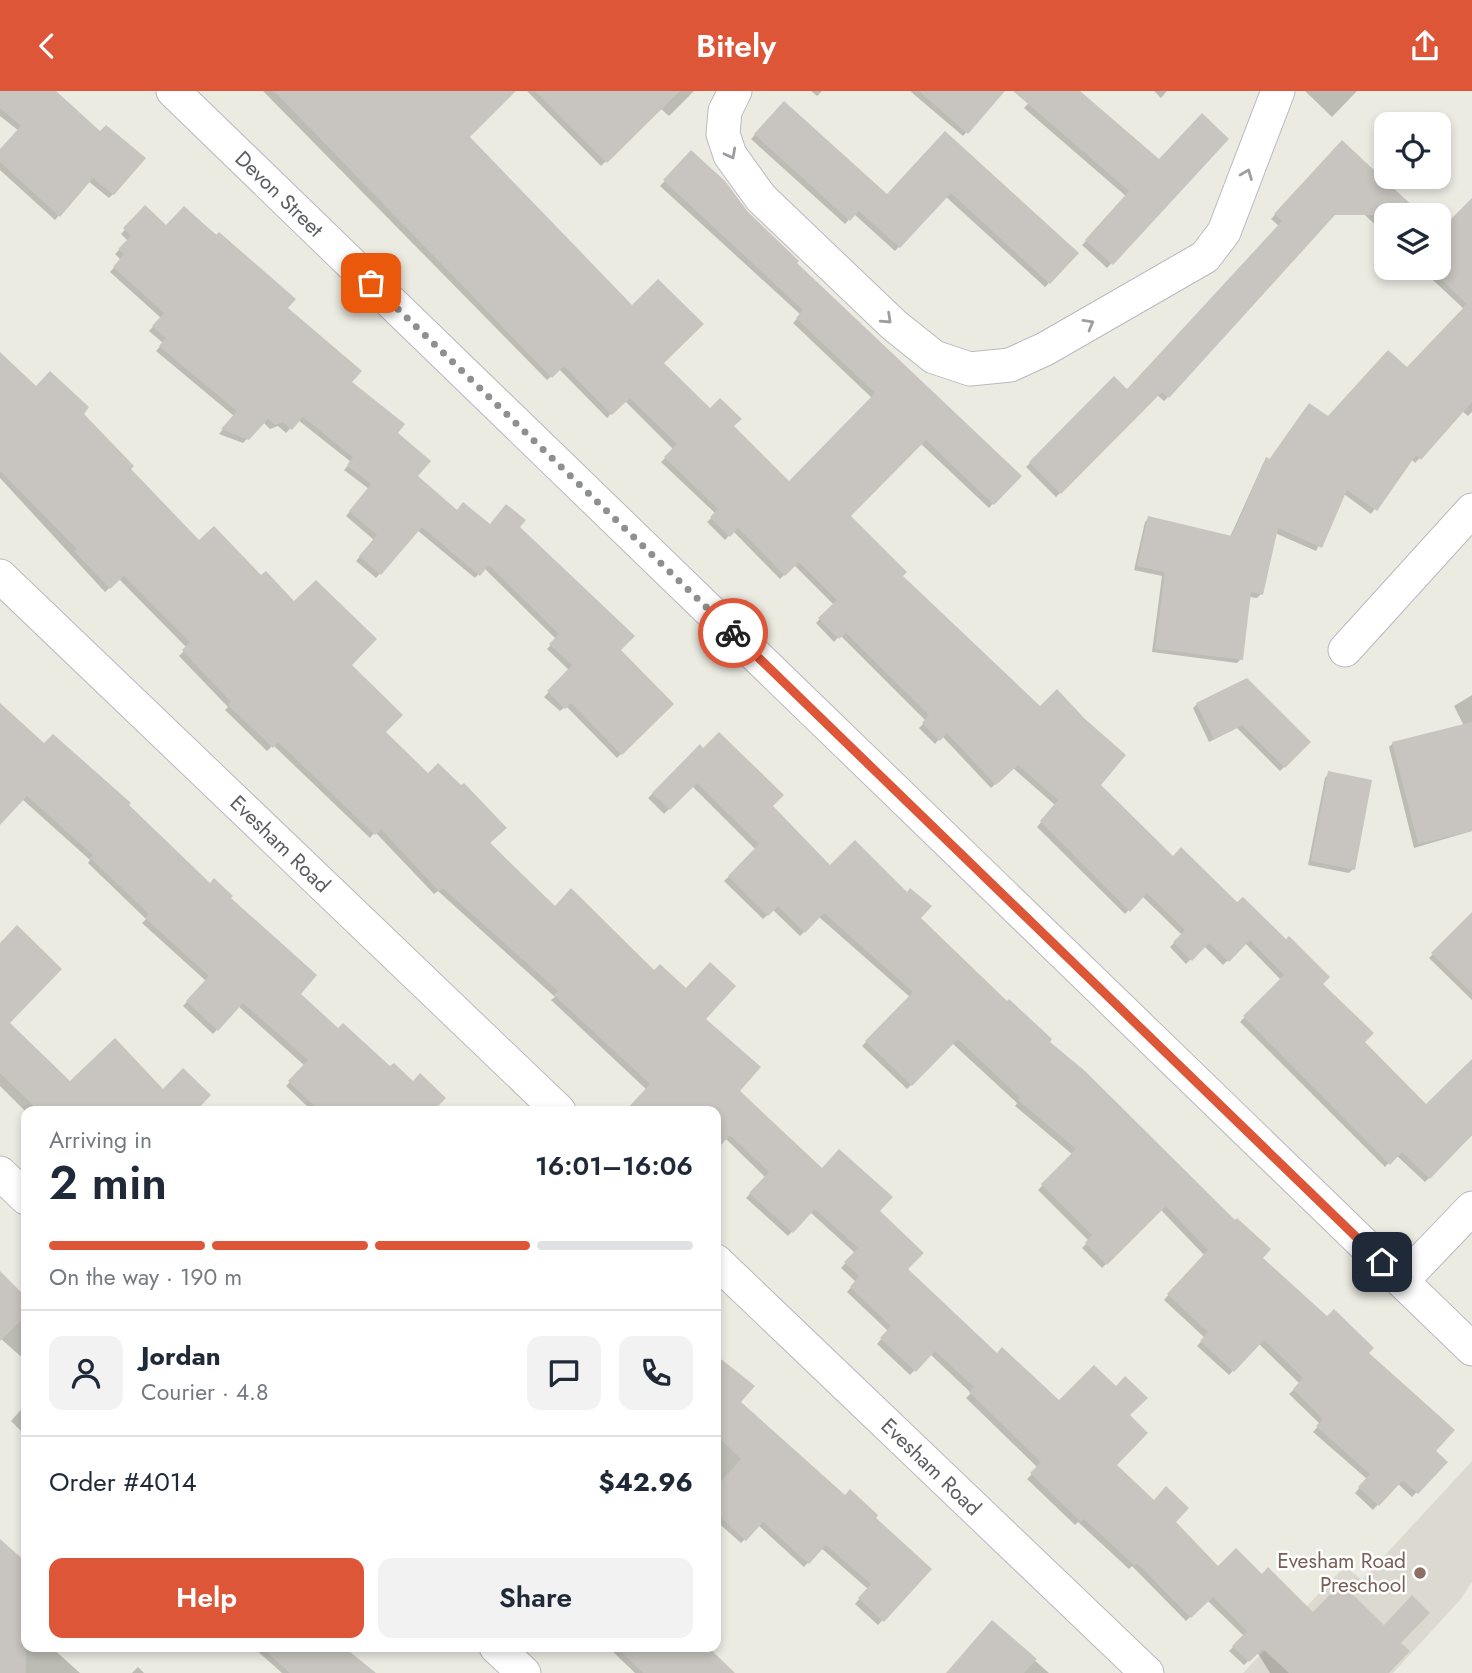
<!DOCTYPE html>
<html lang="en">
<head>
<meta charset="utf-8">
<style>
  body { margin:0; font-family:Jost,sans-serif; background:#f2f2f3; color:#1f2937; height:100vh; display:flex; flex-direction:column; font-size:26px; white-space:nowrap }
  * { box-sizing:border-box; margin:0 }
  p { font-size:23px; color:#747a83 }
  .icon { flex:none; width:38px; height:38px; fill:none; stroke:currentColor; stroke-width:2; stroke-linecap:round; stroke-linejoin:round }
  .map { position:relative; flex:1; overflow:hidden }
  .drawer { position:absolute; left:21px; top:1015px; width:700px; height:546px; display:flex; flex-direction:column; background:#fff; border-radius:14px; box-shadow:0 4px 10px #0003 }
  .drawer>* { flex:none }
  .tools { position:absolute; left:1374px; top:21px; display:grid; gap:14px }
  .tools a { display:grid; place-items:center; width:77px; height:77px; border-radius:14px; background:#fff; box-shadow:0 4px 10px #0003; font-size:35px }
  .pin { position:absolute; display:grid; place-items:center; width:60px; height:60px; color:#fff; margin:-30px; border-radius:14px; box-shadow:0 4px 10px #0006 }
  .courier { position:absolute; display:grid; place-items:center; width:70px; height:70px; margin:-35px; border:5px solid #dd5637; border-radius:50%; background:#fff; color:#222; box-shadow:0 2px 9px #0007 }
  .headline em { font-style:normal; font-weight:600 }
  .headline div { display:flex; flex-direction:column-reverse }
  .headline { display:flex; align-items:center; justify-content:space-between; height:119px; padding:0 28px }
  h1 { font-size:46px; font-weight:600; line-height:52px }
  .bar { display:grid; grid-template-columns:repeat(4,1fr); gap:10px 7px; align-content:center; height:84px; padding:0 28px }
  .bar i { height:9px; border-radius:5px; background:#e0e1e3 }
  .bar .active { background:#dd5637 }
  .bar p { grid-column:span 4 }
  .line { display:flex; align-items:center; gap:18px; padding:0 28px; border-top:2px solid #e0e1e3 }
  .line div { flex:1 }
  .round { display:grid; place-items:center; flex:none; width:74px; height:74px; border-radius:14px; background:#f2f2f3 }
  .button { display:flex; gap:14px; margin-top:auto; padding:14px 28px }
  .button a { flex:1; height:80px; border-radius:14px; background:#dd5637; color:#fff; font-size:28px; font-weight:600; line-height:80px; text-align:center }
  .button a+a { background:#f2f2f3; color:#1f2937 }
  header { display:flex; justify-content:space-between; align-items:center; height:91px; padding:0 28px; background:#dd5637; color:#fff; font-size:32px; font-weight:600 }
  .map>svg:first-child { display:block }
  .education { fill:#dcdad0 }
  .shadow { fill:#0003 }
  .building { fill:#c8c5c0 }
  .lines { fill:none; stroke-linecap:round; stroke-linejoin:round }
  .minor-casing { stroke:#b8b9be; stroke-width:35 }
  .minor { stroke:#fff; stroke-width:33 }
  .oneway { stroke:#9d9ea1 }
  .done { stroke:#8e8f8f; stroke-width:7; stroke-dasharray:0 12.6 }
  .route { stroke:#dd5637; stroke-width:9 }
  .education-dot { fill:#8d6e63; stroke:#fff; stroke-width:2.5 }
  .labels { text-anchor:middle; stroke-width:5; stroke-linejoin:round; paint-order:stroke }
  .street-label { font-size:21px; fill:#5b5d62; stroke:#fff }
  .education-label { font-size:21px; fill:#785e54; stroke:#fff; text-anchor:end }
</style>
</head>
<body>
<header><svg class="icon" aria-label="back" viewBox="0 0 24 24"><path d="M15 5l-7 7 7 7"/></svg>Bitely<svg class="icon" aria-label="share" viewBox="0 0 24 24"><path d="M12 15V3M7 8l5-5 5 5M5 13v7h14v-7"/></svg></header>
<div class="map">
<svg width="1472" height="1582" viewBox="0 0 1472 1582">
  <rect width="100%" height="100%" fill="#ecebe2"/>
  <polygon class="education" points="1472,1370 1472,1491 1461,1508 1393,1582 1243,1582 1345,1475 1362,1489"/>
  <g class="shadow">
    <polygon points="0,0 50,0 113,103 109,107 88,90 55,129 0,79 0,60 19,40 0,25"/>
    <polygon points="263,0 500,0 467,46 662,272 710,319 732,335 788,392 872,307 793,232 801,224 660,95 692,61 795,172 1019,385 989,417 920,352 849,425 900,485 1098,694 1173,767 1321,893 1362,951 1426,1016 1472,980 1472,1044 1425,1091 1396,1064 1385,1076 1240,931 1281,889 1245,852 1223,874 1204,855 1186,873 1170,856 1182,844 1142,805 1125,823 1037,736 1055,714 1013,677 991,697 942,645 935,653 919,637 926,630 840,544 834,551 816,532 834,514 794,474 780,488 733,440 725,449 707,431 716,423 661,371 674,359 624,309 607,327 559,278 547,289"/>
    <polygon points="527,0 694,0 669,25 660,17 601,75"/>
    <polygon points="811,0 822,0 817,5"/>
    <polygon points="910,0 983,0 994,10 963,45"/>
    <polygon points="1040,0 1077,0 1159,71 1226,48 1107,177 1082,154 1127,106 1024,17"/>
    <polygon points="1154,0 1167,0 1161,7"/>
    <polygon points="1305,0 1357,0 1332,26"/>
    <polygon points="784,12 887,105 945,42 1076,163 1045,196 945,105 895,160 854,123 845,133 751,48"/>
    <polygon points="1342,52 1423,124 1386,124 1386,144 1348,108 1168,306 1164,310 1157,304 1056,406 1026,376 1114,288 1127,300 1279,135 1271,128"/>
    <polygon points="145,117 166,137 184,117 293,208 286,217 395,342 415,385 457,421 490,435 518,436 618,559 671,613 617,667 566,615 560,620 544,606 569,579 547,558 556,548 484,477 475,487 417,439 376,487 356,470 374,449 346,425 369,398 344,379 351,371 298,329 286,342 278,335 270,338 263,331 243,352 219,343 234,325 156,260 163,252 149,240 161,227 110,181 121,169 115,163 128,150 121,143"/>
    <polygon points="1472,125 1472,321 1468,325 1462,320 1415,372 1411,368 1371,423 1344,403 1316,460 1275,442 1261,503 1257,507 1249,506 1241,568 1237,572 1152,561 1162,485 1134,479 1145,431 1149,427 1230,446 1263,373 1269,369 1305,318 1328,327 1406,278 1464,218 1420,177 1438,177 1438,138 1442,140"/>
    <polygon points="0,277 81,323 129,378 199,451 350,574 383,641 554,818 704,928 738,1000 822,1080 878,1120 905,1178 997,1264 1059,1312 1128,1324 1114,1374 1218,1477 1262,1485 1312,1524 1399,1552 1386,1582 1270,1582 1257,1561 1244,1574 1229,1560 1244,1545 1207,1509 1186,1530 1132,1475 1129,1478 1078,1431 1075,1434 1027,1388 1038,1377 966,1307 971,1302 930,1263 910,1284 877,1253 888,1240 847,1201 856,1191 841,1177 855,1162 810,1121 788,1145 746,1107 766,1087 725,1047 720,1052 716,1048 716,1020 638,1020 632,1015 647,999 551,909 555,906 438,800 434,803 375,741 370,747 273,654 267,660 225,619 228,616 179,565 187,557 119,488 105,501 0,387"/>
    <polygon points="1472,604 1472,740 1414,757 1389,656 1393,652 1464,635 1454,615"/>
    <polygon points="1197,613 1309,651 1280,680 1237,637 1209,651 1193,617"/>
    <polygon points="0,615 44,655 126,714 210,794 229,807 298,903 432,1020 312,1020 286,995 305,975 238,915 213,943 183,915 206,890 142,832 146,828 88,772 90,769 22,708 0,731"/>
    <polygon points="700,656 770,715 830,776 919,827 1048,951 1260,1167 1367,1262 1433,1360 1446,1371 1412,1406 1397,1392 1373,1419 1355,1402 1367,1388 1313,1341 1320,1333 1289,1303 1300,1293 1258,1252 1229,1284 1197,1255 1205,1247 1164,1209 1204,1164 1160,1118 1102,1177 1082,1157 1089,1150 1038,1099 1073,1064 1015,1015 1017,1012 952,952 907,998 862,955 910,906 819,826 800,845 773,819 763,828 724,790 756,759 692,695 664,723 648,707"/>
    <polygon points="1329,682 1353,778 1349,782 1308,774 1325,687"/>
    <polygon points="1472,825 1472,909 1429,867"/>
    <polygon points="0,854 8,932 70,993 209,1005 194,1020 26,1021 0,995"/>
    <polygon points="0,1183 26,1209 26,1270 0,1247"/>
    <polygon points="716,1266 752,1295 738,1311 929,1478 878,1534 855,1513 868,1498 821,1457 804,1476 758,1434 741,1452 716,1430"/>
    <polygon points="26,1313 26,1345 11,1330"/>
    <polygon points="0,1450 23,1471 26,1467 26,1556 51,1556 80,1582 8,1582 0,1577"/>
    <polygon points="992,1532 1049,1582 947,1582"/>
    <polygon points="253,1556 341,1556 373,1582 282,1582"/>
    <polygon points="608,1556 705,1556 727,1577 726,1582 635,1582"/>
    <polygon points="138,1576 144,1582 132,1582"/>
  </g>
  <g class="building">
    <polygon points="0,0 56,0 100,40 106,34 146,67 114,104 93,87 60,126 0,71 0,58 21,35 0,17"/>
    <polygon points="274,0 516,0 470,46 632,214 658,188 704,233 664,272 710,317 720,307 742,328 734,335 789,390 875,302 796,227 803,219 663,89 691,59 725,90 748,121 799,170 797,172 1022,385 994,414 926,349 851,425 907,481 903,485 1040,615 1057,598 1085,628 1126,664 1101,694 1173,765 1181,756 1237,811 1243,806 1286,848 1289,845 1330,886 1323,893 1374,942 1365,951 1426,1013 1472,968 1472,1044 1430,1088 1402,1061 1390,1074 1243,925 1284,884 1250,849 1229,871 1209,852 1192,870 1173,851 1185,839 1147,802 1130,821 1040,730 1058,709 1018,674 996,694 947,642 940,650 922,632 929,624 846,542 839,548 818,527 837,509 799,471 785,485 738,437 730,446 710,426 718,418 664,366 677,353 630,307 612,324 564,275 552,287"/>
    <polygon points="535,0 680,0 607,72"/>
    <polygon points="919,0 1005,0 968,43"/>
    <polygon points="1013,0 1080,0 1159,68 1202,22 1229,48 1113,174 1085,149 1129,100"/>
    <polygon points="784,10 887,103 945,40 1079,162 1050,193 951,102 900,157 859,120 850,130 754,43"/>
    <polygon points="1342,49 1422,124 1335,124 1169,307 1162,301 1061,403 1029,371 1114,285 1127,298 1282,130 1274,123"/>
    <polygon points="1472,107 1472,311 1421,369 1416,364 1377,420 1347,399 1322,457 1278,437 1263,504 1251,501 1243,569 1155,558 1165,481 1137,475 1148,425 1232,445 1266,366 1270,368 1309,312 1328,325 1388,259 1407,276 1467,213 1438,186 1438,141"/>
    <polygon points="145,114 166,134 184,115 216,144 219,141 257,174 296,208 288,217 362,280 352,291 405,333 398,342 431,370 418,385 457,419 463,411 490,433 506,413 526,429 520,436 635,545 621,559 674,613 622,664 571,612 565,618 547,600 572,574 549,553 559,543 489,474 480,485 422,436 381,484 359,465 377,444 349,420 371,393 347,374 353,366 303,326 292,339 283,331 275,334 268,328 249,349 221,338 237,320 159,255 166,247 152,235 164,222 113,176 124,163 118,158 131,145 123,137"/>
    <polygon points="0,261 36,295 50,280 89,316 84,323 134,375 131,378 199,449 214,435 261,484 266,480 294,510 316,489 377,548 352,574 403,624 386,641 428,682 438,672 461,694 464,692 507,737 490,752 555,815 571,797 654,879 660,873 686,897 710,871 736,895 706,928 761,976 740,1000 822,1077 839,1058 893,1106 880,1120 924,1162 908,1178 997,1262 1002,1256 1059,1309 1094,1274 1116,1295 1125,1285 1148,1307 1130,1324 1148,1342 1117,1374 1154,1409 1166,1395 1189,1417 1176,1431 1218,1475 1236,1457 1262,1483 1268,1476 1313,1521 1341,1492 1384,1534 1412,1504 1430,1522 1401,1552 1410,1560 1389,1582 1289,1582 1263,1558 1249,1571 1232,1555 1247,1540 1213,1506 1191,1527 1137,1472 1135,1475 1084,1428 1081,1431 1030,1382 1041,1371 969,1301 974,1296 935,1260 916,1281 880,1247 891,1235 850,1196 859,1185 844,1171 858,1157 815,1118 793,1142 749,1102 769,1081 730,1044 716,1060 716,1020 625,1020 650,993 554,904 558,900 443,797 439,800 381,738 375,744 278,651 273,657 228,614 231,611 182,559 190,551 124,485 110,498 74,460 77,458 0,380"/>
    <polygon points="1247,587 1311,651 1285,677 1242,634 1214,648 1196,612"/>
    <polygon points="0,612 44,652 53,643 131,712 129,714 210,792 214,787 233,805 231,807 317,884 301,903 338,937 343,932 390,975 394,972 413,990 420,982 446,1007 433,1020 320,1020 288,990 308,969 243,912 218,940 186,910 209,885 145,827 149,823 90,767 93,764 27,705 0,734"/>
    <polygon points="1472,631 1472,740 1418,753 1392,651"/>
    <polygon points="719,641 784,704 773,715 830,774 855,749 907,801 910,797 932,815 921,827 1007,910 1009,908 1052,948 1050,951 1085,980 1235,1129 1237,1127 1271,1158 1263,1167 1327,1225 1334,1218 1374,1257 1369,1262 1455,1339 1436,1360 1448,1371 1418,1403 1403,1389 1379,1415 1358,1396 1370,1383 1316,1335 1323,1328 1293,1298 1303,1287 1264,1249 1234,1281 1200,1250 1208,1241 1167,1203 1208,1159 1166,1115 1107,1174 1085,1152 1092,1144 1041,1093 1076,1058 1018,1009 1020,1007 958,948 912,995 865,950 913,901 824,822 805,842 778,815 768,825 728,785 759,753 697,692 670,719 652,702 700,653 703,657"/>
    <polygon points="1328,680 1372,689 1355,779 1311,770"/>
    <polygon points="1472,821 1472,902 1431,862"/>
    <polygon points="17,834 62,878 10,932 70,990 115,947 163,998 183,977 211,1004 196,1020 39,1020 0,982 0,852"/>
    <polygon points="0,1180 26,1206 26,1224 0,1250"/>
    <polygon points="716,1264 755,1295 741,1311 845,1404 850,1398 878,1424 876,1427 932,1478 884,1531 858,1507 871,1493 826,1454 809,1473 763,1431 746,1450 716,1422 716,1396 741,1368 716,1344"/>
    <polygon points="0,1448 26,1471 26,1582 0,1582"/>
    <polygon points="992,1529 1037,1568 1024,1582 946,1582"/>
    <polygon points="261,1556 344,1556 376,1582 290,1582"/>
    <polygon points="616,1556 708,1556 735,1582 643,1582"/>
  </g>
  <g class="lines">
    <g class="minor-casing">
      <g id="minor">
        <polyline points="173,0 1472,1258"/>
        <polyline points="735,0 725,20 723,43 730,64 761,107 894,234 934,266 970,278 1010,274 1045,258 1205,166 1224,141 1278,0"/>
        <polyline points="0,485 559,1020"/>
        <polyline points="1345,559 1472,419"/>
        <polyline points="0,1082 26,1107"/>
        <polyline points="716,1170 1147,1582"/>
        <polyline points="1402,1190 1472,1117"/>
        <polyline points="496,1556 524,1582"/>
      </g>
    </g>
    <use href="#minor" class="minor"/>
  </g>
  <defs><path id="oneway-chevron" d="M-2-3.5L2.5 0L-2 3.5" fill="none" stroke-width="1.6" stroke-linecap="round" stroke-linejoin="round" transform="scale(1.75)"/></defs>
  <g class="oneway">
    <use href="#oneway-chevron" transform="translate(731 63) rotate(62)"/>
    <use href="#oneway-chevron" transform="translate(1247 83) rotate(-68)"/>
    <use href="#oneway-chevron" transform="translate(887 228) rotate(43)"/>
    <use href="#oneway-chevron" transform="translate(1089 233) rotate(-30)"/>
  </g>
  <g class="lines">
    <polyline class="done" points="371,192 733,542"/>
    <polyline class="route" points="733,542 1382,1171"/>
  </g>
  <circle class="education-dot" cx="1420" cy="1482" r="7"/>
  <g class="labels">
    <g class="street-label">
      <text transform="translate(279 103) rotate(44)" y="7">Devon Street</text>
      <text transform="translate(280 753) rotate(44)" y="7">Evesham Road</text>
      <text transform="translate(931 1376) rotate(44)" y="7">Evesham Road</text>
    </g>
    <g class="education-label">
      <text x="1406" y="1477">Evesham Road<tspan x="1406" dy="24">Preschool</tspan></text>
    </g>
  </g>
</svg>
<div class="tools">
<a><svg class="icon" aria-label="locate" viewBox="0 0 24 24"><circle cx="12" cy="12" r="6"/><path d="M12 2v4M12 18v4M2 12h4M18 12h4"/></svg></a>
<a><svg class="icon" aria-label="layers" viewBox="0 0 24 24"><path d="M12 4l9 5-9 5-9-5zM3 14l9 5 9-5"/></svg></a>
</div>
<div class="pin" style="left:371px;top:192px;background:#ea580c"><svg class="icon" aria-label="bag" viewBox="0 0 24 24"><path d="M5 8h14l-1 12H6zM9 8a3 3 0 0 1 6 0"/></svg></div>
<div class="pin" style="left:1382px;top:1171px;background:#1f2937"><svg class="icon" aria-label="home" viewBox="0 0 24 24"><path d="M3 11l9-7 9 7M6 9v11h12V9"/></svg></div>
<div class="courier" style="left:733px;top:542px"><svg class="icon" aria-label="bike" viewBox="0 0 24 24"><circle cx="6" cy="16" r="4"/><circle cx="18" cy="16" r="4"/><path d="M6 16l4-8h5l3 8M10 8l3 8H6M13 5h3"/></svg></div>
<section class="drawer">
<div class="headline"><div><h1>2 min</h1><p>Arriving in</p></div><em>16:01–16:06</em></div>
<div class="bar"><i class="active"></i><i class="active"></i><i class="active"></i><i></i><p>On the way · 190 m</p></div>
<div class="line" style="height:126px"><a class="round"><svg class="icon" aria-label="person" viewBox="0 0 24 24"><circle cx="12" cy="8" r="4"/><path d="M4 21q1-7 8-7t8 7"/></svg></a><div><b>Jordan</b><p>Courier · 4.8</p></div><a class="round"><svg class="icon" aria-label="chat" viewBox="0 0 24 24"><path d="M4 5h16v11H9l-5 4z"/></svg></a><a class="round"><svg class="icon" aria-label="phone" viewBox="0 0 24 24"><path d="M5 4h4l2 5-3 2q2 4 5 5l2-3 5 2v4C11 20 4 13 5 4z"/></svg></a></div>
<div class="line" style="height:91px"><div>Order #4014</div><b>$42.96</b></div>
<div class="button"><a>Help</a><a>Share</a></div>
</section>
</div>
</body>
</html>
